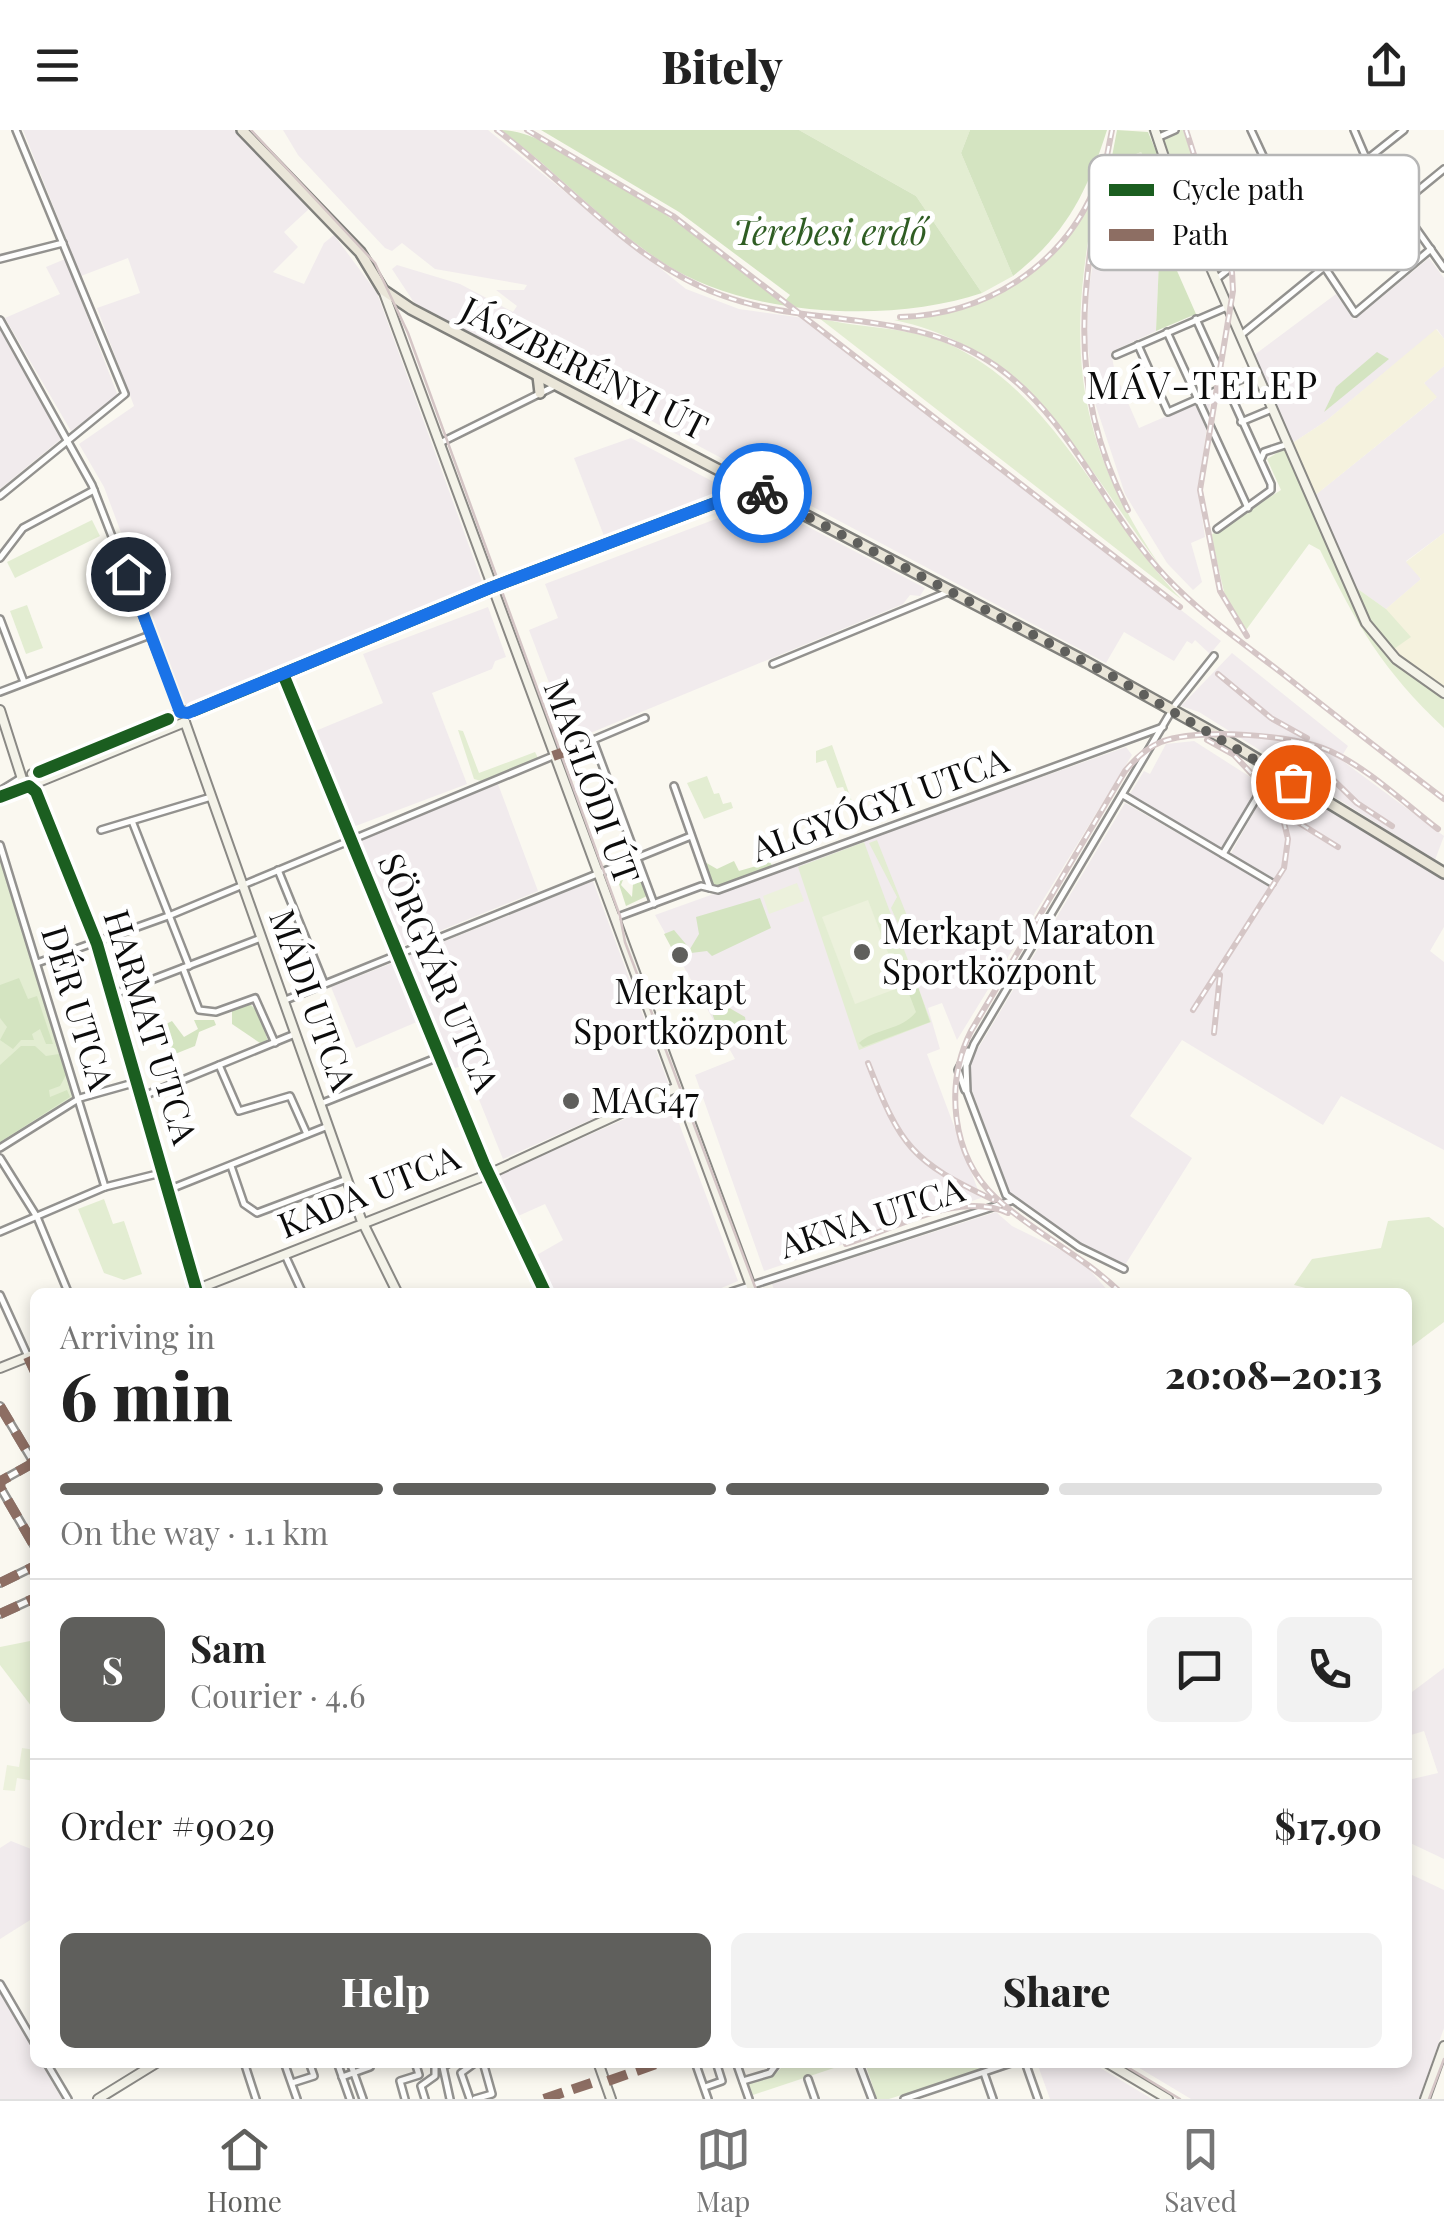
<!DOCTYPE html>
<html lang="en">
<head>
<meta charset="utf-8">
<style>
  body { margin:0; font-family:"Playfair Display",serif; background:#f2f2f2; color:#222; height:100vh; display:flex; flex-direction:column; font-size:38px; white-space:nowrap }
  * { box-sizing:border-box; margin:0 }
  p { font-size:32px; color:#767676 }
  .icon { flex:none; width:55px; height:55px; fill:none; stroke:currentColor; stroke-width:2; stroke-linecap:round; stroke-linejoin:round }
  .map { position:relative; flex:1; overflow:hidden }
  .panel { position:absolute; left:30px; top:1158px; width:1382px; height:780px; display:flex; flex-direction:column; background:#fff; border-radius:15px; box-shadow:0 5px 15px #0003 }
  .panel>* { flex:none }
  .pin { position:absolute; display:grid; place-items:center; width:85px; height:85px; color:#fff; margin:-42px; border:5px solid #fff; border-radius:50%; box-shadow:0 2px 10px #0007 }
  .courier { position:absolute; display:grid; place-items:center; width:100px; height:100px; margin:-50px; border:8px solid #1a73e8; border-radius:50%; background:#fff; color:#222; box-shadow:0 2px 12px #0007 }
  .head em { font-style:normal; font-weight:800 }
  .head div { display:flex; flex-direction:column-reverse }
  .head { display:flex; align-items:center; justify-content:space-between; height:170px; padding:0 30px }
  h1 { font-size:65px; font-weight:800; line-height:75px }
  .bar { display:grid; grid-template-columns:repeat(4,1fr); gap:15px 10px; align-content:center; height:120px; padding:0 30px }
  .bar i { height:12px; border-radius:8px; background:#e0e0e0 }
  .bar .active { background:#5f5f5c }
  .bar p { grid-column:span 4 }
  .line { display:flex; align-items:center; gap:25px; padding:0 30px; border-top:2px solid #e0e0e0 }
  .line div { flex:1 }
  .round { display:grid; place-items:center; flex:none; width:105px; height:105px; border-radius:15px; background:#f2f2f2 }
  .cta { display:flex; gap:20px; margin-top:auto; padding:20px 30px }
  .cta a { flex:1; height:115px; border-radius:15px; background:#5f5f5c; color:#fff; font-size:40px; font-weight:800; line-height:115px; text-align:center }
  .cta a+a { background:#f2f2f2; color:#222 }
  header { display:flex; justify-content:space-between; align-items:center; height:130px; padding:0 30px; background:#fff; font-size:45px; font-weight:800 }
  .tab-bar { display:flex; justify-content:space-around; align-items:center; height:140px; border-top:2px solid #e0e0e0; background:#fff; font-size:28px; color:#767676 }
  .tab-bar a { display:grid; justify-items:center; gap:5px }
  .tab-bar .active { color:#5f5f5c }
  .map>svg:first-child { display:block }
  .industrial { fill:#f1ebed }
  .farmland { fill:#f5f2de }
  .green { fill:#e3edd2 }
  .forest { fill:#d4e4c1 }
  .pitch { fill:#ecf1dc }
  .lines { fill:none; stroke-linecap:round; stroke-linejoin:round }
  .street-casing { stroke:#93928f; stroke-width:10 }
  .secondary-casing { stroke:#8a8985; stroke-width:12 }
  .primary-casing { stroke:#80807c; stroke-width:14 }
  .street { stroke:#fefefd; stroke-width:5 }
  .secondary { stroke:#f4f3e9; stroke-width:8 }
  .primary { stroke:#eae6d9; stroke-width:9 }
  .tram { stroke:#d5c6c6; stroke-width:2.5 }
  .rail-casing { stroke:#d5c6c6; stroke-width:6 }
  .rail { stroke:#fff; stroke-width:2.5; stroke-dasharray:8; stroke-linecap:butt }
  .quiet { stroke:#8d6e63; stroke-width:10; stroke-dasharray:20 10; stroke-linecap:butt }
  .cycleway-casing { stroke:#fff; stroke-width:19 }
  .cycleway { stroke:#1b5e20; stroke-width:12 }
  .done { stroke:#5f5f5c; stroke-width:10; stroke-dasharray:0 18 }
  .route { stroke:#1a73e8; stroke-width:12 }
  .poi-dot { fill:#5f5f5c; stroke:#fff; stroke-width:4 }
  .labels { text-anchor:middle; stroke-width:10; stroke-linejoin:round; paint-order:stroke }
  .park-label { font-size:35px; font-style:italic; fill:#2f5d23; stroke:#fff }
  .street-label { font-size:35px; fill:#0c0c0c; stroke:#fff }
  .poi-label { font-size:35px; fill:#0c0c0c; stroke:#fff; text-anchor:start }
  .neighbourhood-label { font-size:38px; letter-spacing:2.5px; fill:#0c0c0c; stroke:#fff }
  .key { fill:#fff; stroke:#b6b6b6; stroke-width:2.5 }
  .key-label { font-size:28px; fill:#0c0c0c }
</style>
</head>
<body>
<header><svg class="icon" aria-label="menu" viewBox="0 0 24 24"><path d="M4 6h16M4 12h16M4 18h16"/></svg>Bitely<svg class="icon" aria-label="share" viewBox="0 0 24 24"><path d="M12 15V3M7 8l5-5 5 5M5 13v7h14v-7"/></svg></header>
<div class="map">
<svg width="1444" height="1969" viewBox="0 0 1444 1969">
  <rect width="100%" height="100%" fill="#faf8f0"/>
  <g class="industrial">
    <polygon points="23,0 234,0 309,79 284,102 298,117 273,142 304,154 324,113 334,105 377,163 484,457 186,576 104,357 79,314 134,276 97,178 140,163 128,128 81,146"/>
    <polygon points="283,0 488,0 686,159 739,179 804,188 1221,511 1210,524 1195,510 1192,514 1187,511 1174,531 1124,502 1106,533 507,214 503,219 415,174 392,139 397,135 460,154 513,182 517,176 496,160 524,160 527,155 435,139 402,113 392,121 385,118 298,25"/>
    <polygon points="1107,53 1143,56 1160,108 1156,201 1111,222 1115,243 1139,298 1211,267 1198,360 1205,407 1191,413 1202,452 1193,460 1167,433 1125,364 1095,273 1087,210 1089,157"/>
    <polygon points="1429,128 1444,148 1444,209 1437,199 1326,291 1288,316 1249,229 1336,164 1354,190"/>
    <polygon points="65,129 118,266 71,301 5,188 60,164 46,137"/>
    <polygon points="0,200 61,309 0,359"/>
    <polygon points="1444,236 1444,403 1406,431 1421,449 1386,479 1348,452 1313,367 1436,268 1424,253"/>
    <polygon points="631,308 723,357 717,367 604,406 574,328"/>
    <polygon points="753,368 925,458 920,466 910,465 903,474 571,611 529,500 558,488 545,454 721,387 739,394"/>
    <polygon points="488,477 506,527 495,531 492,539 432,563 467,654 353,697 313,602 383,573 363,524"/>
    <polygon points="1232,523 1348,616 1340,629 1444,706 1435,730 1199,582 1181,576"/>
    <polygon points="1194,611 1255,650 1258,657 1222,719 1130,664 1144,641 1150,644 1166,614"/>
    <polygon points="1126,617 1132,625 957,910 942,873 928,878 940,919 927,924 981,1068 764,1141 695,945 735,929 655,785"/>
    <polygon points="498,654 538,761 400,817 357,712"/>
    <polygon points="1294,658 1444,747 1444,797 1430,821 1444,832 1444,1020 1341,966 1323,995 1182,910 1130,986 1192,1028 1125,1135 1076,1111 1010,1064 970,955 970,932 1125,673 1270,756 1273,750 1230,725 1265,662 1276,674"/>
    <polygon points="593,751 669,955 503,1029 465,935 452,939 406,827"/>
    <polygon points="395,832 419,891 356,918 331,857"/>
    <polygon points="670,969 738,1151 712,1162 552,1162 535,1126 563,1110 545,1074 516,1087 496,1046"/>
    <polygon points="996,1082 1012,1096 1081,1130 1109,1162 775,1162 772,1154"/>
    <polygon points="1444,1538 1444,1729 1408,1712 1408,1650 1438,1643 1424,1601 1408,1606 1408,1565"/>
    <polygon points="35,1710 35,1787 0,1809 0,1718 11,1711 31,1719"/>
    <polygon points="1408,1743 1444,1760 1444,1898 1419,1969 1191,1969 1131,1933 1408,1932"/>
    <polygon points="0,1862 35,1923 35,1932 41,1933 62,1969 0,1969"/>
    <polygon points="1037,1933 1092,1933 1152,1969 1050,1969"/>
  </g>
  <g class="farmland">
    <polygon points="1436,199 1444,209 1444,236 1424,253 1437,267 1313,367 1288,316 1326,291"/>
    <polygon points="1444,403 1444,561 1390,522 1386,479 1421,449 1406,432"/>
  </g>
  <g class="green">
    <polygon points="799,0 970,0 961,23 1013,146 982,163 916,66"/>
    <polygon points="1148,0 1183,0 1213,85 1187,96"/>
    <polygon points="1141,22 1173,80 1165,91 1155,92 1143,57 1120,54 1122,30"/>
    <path d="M1099,51C1067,207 1069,301 1160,436C1081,333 1033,219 894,190C988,185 1064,141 1099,51Z"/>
    <path d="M819,188C861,199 906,196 946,213C1054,259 1103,388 1181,469Z"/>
    <path d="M1288,316L1348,452L1386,479L1411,507L1391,521L1444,561V598C1382,540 1357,495 1320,420L1309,414L1246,500L1235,488L1224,462L1211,405L1281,360L1267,329Z"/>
    <polygon points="92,390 100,406 15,448 7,432"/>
    <polygon points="27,475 43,518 26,524 10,481"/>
    <polygon points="458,600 463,601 479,643 535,622 538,628 481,651 474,649"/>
    <polygon points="832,615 861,697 843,657 837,658 826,630 816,633 816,621"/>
    <polygon points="707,646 714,664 719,663 723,674 731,672 733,678 704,689 687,653"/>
    <polygon points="877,710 913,801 901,800 891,778 897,767 869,713"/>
    <polygon points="864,712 931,892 859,920 798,737"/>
    <polygon points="0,730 76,966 0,1015"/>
    <polygon points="104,1069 113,1094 124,1091 142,1144 124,1150 104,1143 78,1079"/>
    <polygon points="1429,1087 1444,1098 1444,1192 1408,1219 1408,1162 1321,1162 1294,1155 1312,1129 1381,1118 1388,1091"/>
    <polygon points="35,1510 35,1581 0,1535 0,1517"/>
    <polygon points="786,1933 849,1933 753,1965 748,1952 776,1943"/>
    <polygon points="865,1933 866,1932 1002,1933 889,1969 877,1969"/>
  </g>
  <g class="forest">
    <path d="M501,0C565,0 728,131 784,172L790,165L679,82L541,0H799L916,66L982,163C890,194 745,187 662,132C604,94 556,41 501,0Z"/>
    <path d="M970,0H1107C1087,63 1065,105 1013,146L961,23Z"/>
    <polygon points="1117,0 1148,2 1198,122 1174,134 1196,184 1156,201 1160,108 1155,92 1165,91 1173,80 1141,22 1122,30 1120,54 1107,53"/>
    <polygon points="1377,222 1389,229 1324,282 1336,257"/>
    <polygon points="703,731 717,739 734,731 739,741 770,732 773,737 717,757 710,753"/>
    <polygon points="634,733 641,747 624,747 621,755 632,767 633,754 642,750 647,766 626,776 615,742"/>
    <polygon points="760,768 771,798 712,826 707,821 691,823 679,832 664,804 674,800 690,819 699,804 696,787"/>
    <polygon points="739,847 742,852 729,861 726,876 745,887 750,918 745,919 736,899 716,894 705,864"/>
    <polygon points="19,848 28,869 37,866 53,914 46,914 40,899 32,904 34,910 21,910 13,919 0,910 7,897 0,888 0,855"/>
    <path d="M910,853L917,854L930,892L863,917L859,913C875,898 901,901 916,882L906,856Z"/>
    <polygon points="249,873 260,884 268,912 260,913 232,894 232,881"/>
    <polygon points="194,890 214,890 216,895 199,902 195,916 170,926 171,911 162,896 172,891 184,907 198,899"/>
    <polygon points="21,916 35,916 46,926 59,924 66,945 60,956 49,960 50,967 67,960 70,967 0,1012 0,935"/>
  </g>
  <g class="pitch">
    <polygon points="797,753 804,771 769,784 763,766"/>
    <polygon points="868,770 901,857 855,874 822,787"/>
    <polygon points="22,1618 35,1620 34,1651 17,1648 15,1661 3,1660 7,1635 19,1637"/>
  </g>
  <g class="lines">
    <g class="street-casing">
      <g id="street">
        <polyline points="1251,0 1292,88 1355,183 1431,119"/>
        <polyline points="1354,0 1366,28 1444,138"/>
        <polyline points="1157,8 1175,0"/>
        <polyline points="0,129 63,113"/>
        <polyline points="1215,150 1404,0"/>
        <polyline points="1196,189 1271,354 1271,360 1217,399"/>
        <polyline points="0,190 92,355 180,582"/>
        <polyline points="1167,202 1248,378"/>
        <polyline points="1241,205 1444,39"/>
        <polyline points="1138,215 1168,282 1256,243"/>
        <polyline points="1116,225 1227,177"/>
        <polyline points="1241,292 1272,279"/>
        <polyline points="440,313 555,256"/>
        <polyline points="1261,329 1264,322 1288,314"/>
        <polyline points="0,366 125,264 16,0"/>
        <polyline points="0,428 23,398 94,360"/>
        <polyline points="492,457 720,371 732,348"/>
        <polyline points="0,489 24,552"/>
        <polyline points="773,534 950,461"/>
        <polyline points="283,544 484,1034 545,1162"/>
        <polyline points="0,562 150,505"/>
        <polyline points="593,610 654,774"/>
        <polyline points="567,621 645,588"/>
        <polyline points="674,656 710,758"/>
        <polyline points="0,661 21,648"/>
        <polyline points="1123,665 1272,753"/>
        <polyline points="0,667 29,656"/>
        <polyline points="132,691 189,836"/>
        <polyline points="101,700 211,667"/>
        <polyline points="0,715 105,1057"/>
        <polyline points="1223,724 1274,639"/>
        <polyline points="278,740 324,853"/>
        <polyline points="615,788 701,756 718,760 1163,597"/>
        <polyline points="37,833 171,785 553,626"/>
        <polyline points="183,838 199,880 216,882 255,868 275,913"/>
        <polyline points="112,865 261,808"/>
        <polyline points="283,871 691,706"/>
        <polyline points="219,935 239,981 290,966 307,1004"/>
        <polyline points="965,960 958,940 968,921"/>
        <polyline points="141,967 295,904"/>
        <polyline points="320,974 441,926"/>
        <polyline points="0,1018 80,968 137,952"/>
        <polyline points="0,1028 37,1087 68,1162"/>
        <polyline points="231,1036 244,1074 257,1083 347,1049"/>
        <polyline points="168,1060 328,996"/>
        <polyline points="0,1102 105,1057 161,1043"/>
        <polyline points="285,1125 302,1162"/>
        <polyline points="1124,1139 1079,1117 1006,1065 967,962 966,935 974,914 1175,575 1214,526"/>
        <polyline points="731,1162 1011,1071"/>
        <polyline points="0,1165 35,1242"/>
        <polyline points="0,1276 34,1333"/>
        <polyline points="35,1332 1,1351 0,1357 35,1417"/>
        <polyline points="0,1453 35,1436"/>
        <polyline points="0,1484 35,1468"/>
        <polyline points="0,1854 35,1914"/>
        <polyline points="46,1932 68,1969"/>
        <polyline points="244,1932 256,1969"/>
        <polyline points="284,1932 297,1969"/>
        <polyline points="337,1932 350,1969"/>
        <polyline points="350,1932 363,1969"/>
        <polyline points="695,1932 708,1969"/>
        <polyline points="736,1932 749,1969"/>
        <polyline points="858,1932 872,1969"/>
        <polyline points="1025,1932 1038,1969"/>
        <polyline points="984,1943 993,1969"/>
        <polyline points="342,1947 370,1937 369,1932"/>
        <polyline points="808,1949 815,1969"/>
        <polyline points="743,1951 770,1943 778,1932"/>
        <polyline points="292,1953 314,1946 309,1932"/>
        <polyline points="705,1957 722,1951 716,1932"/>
        <polyline points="405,1969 400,1951 419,1945 415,1932"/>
        <polyline points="425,1969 421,1956 435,1946 435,1932"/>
        <polyline points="450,1969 443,1937 451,1932"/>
        <polyline points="470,1969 461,1943 476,1932"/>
        <polyline points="475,1969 492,1964 483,1932"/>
        <polyline points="904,1969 1014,1932"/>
      </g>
    </g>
    <g class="secondary-casing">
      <g id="secondary">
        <polyline points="1155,0 1169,42 1366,493 1396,529 1444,563"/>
        <polyline points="383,160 753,1162"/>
        <polyline points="0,580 23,652 36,662 97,814 197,1162"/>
        <polyline points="185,592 361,1089 397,1162"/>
        <polyline points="32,644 490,458"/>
        <polyline points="29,656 185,592"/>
        <polyline points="190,1162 489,1044 675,958"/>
        <polyline points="0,1238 35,1224"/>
        <polyline points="598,1932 611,1969"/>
        <polyline points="1106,1932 1168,1969"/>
        <polyline points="98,1969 158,1932"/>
        <polyline points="1425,1969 1444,1916"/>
      </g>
    </g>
    <g class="primary-casing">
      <g id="primary">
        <polyline points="242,0 360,122 383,160 411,179 1086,532 1219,606 1444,743"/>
        <polyline points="538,246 540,263"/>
      </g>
    </g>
    <use href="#street" class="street"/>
    <use href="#secondary" class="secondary"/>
    <use href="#primary" class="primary"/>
    <g class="tram">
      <polyline points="251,0 375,133 408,203 620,786 625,812 757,1162"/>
      <polyline points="1119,1932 1180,1969"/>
      <polyline points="1429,1969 1444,1929"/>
    </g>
    <g class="rail-casing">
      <g id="rail">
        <path d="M497,0C569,54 634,134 721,165C813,199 912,177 996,236C1072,289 1104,382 1166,447C1201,484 1243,513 1283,544C1336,586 1390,628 1444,669"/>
        <polyline points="527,0 673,86 1180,477"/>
        <path d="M1112,0C1085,139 1060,246 1128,380"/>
        <polyline points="1186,0 1232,142 1233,161 1200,360 1220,461 1247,506"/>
        <path d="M900,187C984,185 1060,138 1094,60"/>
        <polyline points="1218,544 1271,588 1307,608"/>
        <polyline points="1207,610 1234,625 1296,691 1338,717"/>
        <polyline points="1308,625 1357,673 1392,696"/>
        <polyline points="1193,880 1284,738 1288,709 1279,672"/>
        <polyline points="1214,903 1220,845"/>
        <path d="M868,933C901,1017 911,1031 994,1070"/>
        <path d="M846,1114C895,1099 959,1060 1008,1083"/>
        <path d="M1120,1162C1082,1125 1034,1103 996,1068C950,1025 945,953 971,901L1125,641C1135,629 1146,618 1161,612C1198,598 1294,604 1330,621C1369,639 1404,673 1438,699"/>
      </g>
    </g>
    <use href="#rail" class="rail"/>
    <g class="quiet">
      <polyline points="553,626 567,621"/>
      <polyline points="28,1227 35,1242"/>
      <polyline points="0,1276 34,1333"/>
      <polyline points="35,1332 1,1351 0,1357 35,1417"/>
      <polyline points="0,1453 35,1436"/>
      <polyline points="0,1484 35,1468"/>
      <polyline points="608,1951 662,1932"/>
      <polyline points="544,1969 600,1950"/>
    </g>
    <g class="cycleway-casing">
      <g id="cycleway">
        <polyline points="283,544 484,1034 545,1162"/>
        <polyline points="193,581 490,458 720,371 732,347"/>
        <polyline points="39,642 168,589"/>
        <polyline points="0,667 29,656 36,662 97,814 197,1162"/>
      </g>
    </g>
    <use href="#cycleway" class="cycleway"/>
  </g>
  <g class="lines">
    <polyline class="done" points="762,363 1112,546 1293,652"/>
    <polyline class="route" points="128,444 180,582 188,583 490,458 720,371 732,348 762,363"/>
  </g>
  <g class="poi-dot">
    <circle cx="862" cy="822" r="10"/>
    <circle cx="680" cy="825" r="10"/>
    <circle cx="571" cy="971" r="10"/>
  </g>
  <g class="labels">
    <g class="park-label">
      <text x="830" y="115">Terebesi erdő</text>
    </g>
    <g class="street-label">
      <text transform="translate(584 239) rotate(27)" y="12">JÁSZBERÉNYI ÚT</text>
      <text transform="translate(591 652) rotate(70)" y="12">MAGLÓDI ÚT</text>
      <text transform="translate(880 675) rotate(-20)" y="12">ALGYÓGYI UTCA</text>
      <text transform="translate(438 843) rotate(67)" y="12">SÖRGYÁR UTCA</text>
      <text transform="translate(312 870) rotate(70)" y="12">MÁDI UTCA</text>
      <text transform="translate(77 878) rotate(73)" y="12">DÉR UTCA</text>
      <text transform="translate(150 897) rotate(73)" y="12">HARMAT UTCA</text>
      <text transform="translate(369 1062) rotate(-22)" y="12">KADA UTCA</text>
      <text transform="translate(872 1088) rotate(-18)" y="12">AKNA UTCA</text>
    </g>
    <g class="poi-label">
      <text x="882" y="814">Merkapt Maraton<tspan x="882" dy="40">Sportközpont</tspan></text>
      <text x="680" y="874" text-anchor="middle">Merkapt<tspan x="680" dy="40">Sportközpont</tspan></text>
      <text x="591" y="983">MAG47</text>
    </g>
    <g class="neighbourhood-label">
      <text x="1203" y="269">MÁV-TELEP</text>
    </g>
  </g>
  <rect x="1089" y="25" width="330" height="115" rx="15" class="key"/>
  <rect x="1109" y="54" width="45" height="12" fill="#1b5e20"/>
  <rect x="1109" y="99" width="45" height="12" fill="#8d6e63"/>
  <g class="key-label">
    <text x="1172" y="70">Cycle path</text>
    <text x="1172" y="115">Path</text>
  </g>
</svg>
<div class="pin" style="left:1293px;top:652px;background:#ea580c"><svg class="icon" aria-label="bag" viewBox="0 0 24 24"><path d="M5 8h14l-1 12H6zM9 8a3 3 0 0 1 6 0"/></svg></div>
<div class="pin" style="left:128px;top:444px;background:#1f2937"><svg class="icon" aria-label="home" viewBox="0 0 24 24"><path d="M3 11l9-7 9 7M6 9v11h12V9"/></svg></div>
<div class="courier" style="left:762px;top:363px"><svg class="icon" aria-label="bike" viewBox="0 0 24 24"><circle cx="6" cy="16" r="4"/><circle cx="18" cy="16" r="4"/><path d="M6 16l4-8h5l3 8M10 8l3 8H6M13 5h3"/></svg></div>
<section class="panel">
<div class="head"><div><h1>6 min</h1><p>Arriving in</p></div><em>20:08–20:13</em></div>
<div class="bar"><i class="active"></i><i class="active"></i><i class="active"></i><i></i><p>On the way · 1.1 km</p></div>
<div class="line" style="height:180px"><b class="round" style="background:#5f5f5c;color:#fff">S</b><div><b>Sam</b><p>Courier · 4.6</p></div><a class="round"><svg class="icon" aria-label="chat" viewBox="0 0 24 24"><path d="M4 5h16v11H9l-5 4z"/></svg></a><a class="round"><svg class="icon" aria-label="phone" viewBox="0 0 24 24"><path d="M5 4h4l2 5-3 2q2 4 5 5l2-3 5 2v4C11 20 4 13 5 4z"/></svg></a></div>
<div class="line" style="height:130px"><div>Order #9029</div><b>$17.90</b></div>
<div class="cta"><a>Help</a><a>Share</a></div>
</section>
</div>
<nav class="tab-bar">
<a class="active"><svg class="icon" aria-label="home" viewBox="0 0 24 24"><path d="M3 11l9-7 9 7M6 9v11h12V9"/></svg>Home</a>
<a><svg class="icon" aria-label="map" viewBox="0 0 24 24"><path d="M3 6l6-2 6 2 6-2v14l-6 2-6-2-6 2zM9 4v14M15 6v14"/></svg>Map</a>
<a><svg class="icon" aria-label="saved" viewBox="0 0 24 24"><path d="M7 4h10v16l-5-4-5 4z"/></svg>Saved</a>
</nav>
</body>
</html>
